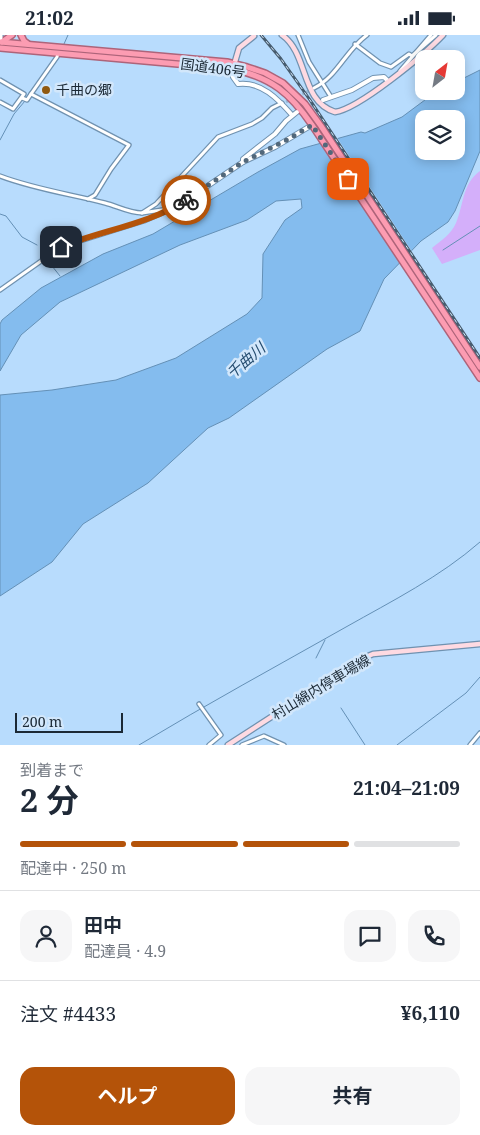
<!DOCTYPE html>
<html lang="ja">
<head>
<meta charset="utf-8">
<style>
  body { margin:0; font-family:"Noto Serif","Noto Sans JP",serif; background:#f6f6f7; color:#1f2937; height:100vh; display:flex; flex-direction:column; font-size:19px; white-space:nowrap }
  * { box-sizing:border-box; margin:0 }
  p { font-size:16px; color:#747a83 }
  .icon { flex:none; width:28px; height:28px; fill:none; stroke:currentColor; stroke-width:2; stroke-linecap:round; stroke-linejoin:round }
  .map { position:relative; height:710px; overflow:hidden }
  .drawer { display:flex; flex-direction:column; background:#fff; flex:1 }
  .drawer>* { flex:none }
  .needle { width:32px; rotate:31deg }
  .fabs { position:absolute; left:415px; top:15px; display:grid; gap:10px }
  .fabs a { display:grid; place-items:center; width:50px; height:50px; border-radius:10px; background:#fff; box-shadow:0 2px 12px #0003; font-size:25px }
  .scale { position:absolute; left:15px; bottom:12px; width:108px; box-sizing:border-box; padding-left:5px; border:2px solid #1b2935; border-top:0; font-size:14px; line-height:18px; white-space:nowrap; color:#1b2935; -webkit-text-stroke:4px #d2e7fb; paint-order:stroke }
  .pin { position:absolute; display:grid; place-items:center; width:42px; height:42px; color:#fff; margin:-21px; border-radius:10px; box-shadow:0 2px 8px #0006 }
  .courier { position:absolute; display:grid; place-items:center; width:50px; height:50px; margin:-25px; border:4px solid #b45309; border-radius:50%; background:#fff; color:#222; box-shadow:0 1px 6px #0007 }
  .head em { font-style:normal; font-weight:700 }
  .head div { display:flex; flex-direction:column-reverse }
  .head { display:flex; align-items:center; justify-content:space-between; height:85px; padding:0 20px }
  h1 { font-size:32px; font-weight:700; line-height:38px }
  .bar { display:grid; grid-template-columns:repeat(4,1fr); gap:8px 5px; align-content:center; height:60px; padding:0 20px }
  .bar i { height:6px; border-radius:4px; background:#e0e1e3 }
  .bar .on { background:#b45309 }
  .bar p { grid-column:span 4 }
  .line { display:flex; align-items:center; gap:12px; padding:0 20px; border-top:1px solid #e0e1e3 }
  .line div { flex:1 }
  .round { display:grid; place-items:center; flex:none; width:52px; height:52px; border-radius:15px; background:#f6f6f7 }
  .cta { display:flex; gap:10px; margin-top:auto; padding:10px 20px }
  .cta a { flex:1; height:58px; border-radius:15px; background:#b45309; color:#fff; font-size:20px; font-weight:700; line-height:58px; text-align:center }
  .cta a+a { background:#f6f6f7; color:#1f2937 }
  .status { display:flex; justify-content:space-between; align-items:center; height:35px; padding:0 25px; background:#fff; direction:ltr }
  .status svg { height:14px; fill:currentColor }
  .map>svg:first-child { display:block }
  .green { fill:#d4affa }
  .water { fill:#84bcee; stroke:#6490b6; fill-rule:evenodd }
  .pier { fill:#b8dcfd }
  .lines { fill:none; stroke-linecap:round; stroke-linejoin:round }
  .stream { stroke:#6490b6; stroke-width:1 }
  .minor-tunnel { stroke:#99b8d5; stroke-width:3; stroke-dasharray:3 1.5; stroke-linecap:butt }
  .tertiary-tunnel { stroke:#99b8d5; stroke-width:4; stroke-dasharray:4 2; stroke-linecap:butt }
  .minor-casing { stroke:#7092b0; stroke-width:5.5 }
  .tertiary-casing { stroke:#7092b0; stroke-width:6 }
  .secondary-casing { stroke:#7092b0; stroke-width:7 }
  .trunk-casing { stroke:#ad647a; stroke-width:8 }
  .minor { stroke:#fff; stroke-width:3 }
  .tertiary { stroke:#fff; stroke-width:4 }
  .secondary { stroke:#fedae2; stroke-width:4.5 }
  .trunk { stroke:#fc9cb2; stroke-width:5 }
  .rail-casing { stroke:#475c6e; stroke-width:3 }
  .rail { stroke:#d2e7fb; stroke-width:1; stroke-dasharray:4; stroke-linecap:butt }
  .done { stroke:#52687b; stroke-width:5; stroke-dasharray:0 9 }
  .route { stroke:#b45309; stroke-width:6 }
  .poi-dot { fill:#90590f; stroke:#d2e7fb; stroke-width:2 }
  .labels { text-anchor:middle; stroke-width:5; stroke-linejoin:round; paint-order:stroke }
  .street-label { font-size:14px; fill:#1b2935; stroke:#d2e7fb }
  .poi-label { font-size:14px; fill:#1b2935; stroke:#d2e7fb; text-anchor:start }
  .water-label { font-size:15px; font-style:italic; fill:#244c6f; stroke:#d2e7fb }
</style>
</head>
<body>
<div class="status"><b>21:02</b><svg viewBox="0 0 49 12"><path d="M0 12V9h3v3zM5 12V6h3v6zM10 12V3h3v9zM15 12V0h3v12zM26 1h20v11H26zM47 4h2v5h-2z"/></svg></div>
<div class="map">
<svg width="480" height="710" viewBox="0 0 480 710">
  <rect width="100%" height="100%" fill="#b8dcfd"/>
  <path class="green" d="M480,136V215L442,229L432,213C442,205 451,199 456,188C464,169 462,149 480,136Z"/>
  <path class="water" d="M480,35V116L455,176L448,187L421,206L384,244L360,296L327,314L229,383L208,393L148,448L83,489L52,527L0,561V360L52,355L116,345L176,323L247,279L262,263L263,219L285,185L302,173L301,164L276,166L247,185L180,210L60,267L21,300L0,336V289L2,285L41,253L103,219L153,199L258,137L300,114L361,97L365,98L402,82L437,56H456V47ZM424,84H456V116H424Z"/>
  <polygon class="pier" points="336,101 413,218 401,230 319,106"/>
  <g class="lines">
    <g class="stream">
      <polyline points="64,9 68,0"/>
      <polyline points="28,60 33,53"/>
      <polyline points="0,105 14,79 25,66"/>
      <polyline points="0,179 6,181 22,202 37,210"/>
      <polyline points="443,215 480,191"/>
      <polyline points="48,226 60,241"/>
      <polyline points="316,623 325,605"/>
      <polyline points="341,673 365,710"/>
      <path d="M139,710C207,669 277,631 346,592C392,566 440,542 480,507"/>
      <polyline points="397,710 466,658 480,642"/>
    </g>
    <polyline class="minor-tunnel" points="286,67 313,54"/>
    <polyline class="tertiary-tunnel" points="300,76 321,66"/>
    <g class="minor-casing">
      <g id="minor">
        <polyline points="1,0 1,7"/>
        <polyline points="298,0 309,27 331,62"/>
        <polyline points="355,9 380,28 391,32 409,19 412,21 436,0"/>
        <polyline points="58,18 57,22 31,59 129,110 111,134 95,160 88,164"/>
        <polyline points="400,36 431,0"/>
        <polyline points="0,45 24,59 13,74 0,67"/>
        <path d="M314,53C337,42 346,15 367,0"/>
        <polyline points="22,63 27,65 31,59"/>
        <path d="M0,141C34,154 70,159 105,168C117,171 129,178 142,178"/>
        <polyline points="175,173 142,178 156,169 218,102 252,89 262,83 272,73 282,68"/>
        <polyline points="0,255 61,212 144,186 174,173"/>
        <polyline points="199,669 221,700 209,710"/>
        <polyline points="242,710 264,701 284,710"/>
        <polyline points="470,710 480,698"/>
      </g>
    </g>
    <g class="tertiary-casing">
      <g id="tertiary">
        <path d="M233,34V42L238,49C261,46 278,64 292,80"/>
        <polyline points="323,65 352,55 373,43 384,42 388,46"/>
        <polyline points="243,127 243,124 275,99 286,86 297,77"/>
        <polyline points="175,173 243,127 275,112 312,90"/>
      </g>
    </g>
    <g class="secondary-casing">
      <g id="secondary">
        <path d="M282,0C309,19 300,66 335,77C359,74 425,19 443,0"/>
        <polyline points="234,30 239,13 254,1"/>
        <polyline points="228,710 361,624 373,619 480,609"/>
      </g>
    </g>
    <g class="trunk-casing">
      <g id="trunk">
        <polyline points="21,0 24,6 28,9"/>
        <polyline points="0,7 227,27 247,32 265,38 283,48 305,69 321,91 480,332"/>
        <polyline points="2,7 12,0"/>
        <path d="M0,13L233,34C272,43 290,58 312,90L480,343"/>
      </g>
    </g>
    <use href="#minor" class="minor"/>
    <use href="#tertiary" class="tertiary"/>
    <use href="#secondary" class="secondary"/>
    <use href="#trunk" class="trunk"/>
    <g class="rail-casing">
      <polyline id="rail" points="261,0 281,24 310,65 480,323"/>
    </g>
    <use href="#rail" class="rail"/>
  </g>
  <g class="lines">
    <polyline class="done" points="186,165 243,127 285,106 312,90 348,144"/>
    <path class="route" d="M61,212C102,195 148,190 186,165"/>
  </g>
  <circle class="poi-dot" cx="46" cy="55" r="5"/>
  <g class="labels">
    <g class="street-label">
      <text transform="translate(213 33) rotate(8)" y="5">国道406号</text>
      <text transform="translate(321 652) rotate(-31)" y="5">村山綿内停車場線</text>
    </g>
    <g class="poi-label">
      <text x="56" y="60">千曲の郷</text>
    </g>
    <g class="water-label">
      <text transform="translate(246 326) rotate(-41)" y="5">千曲川</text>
    </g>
  </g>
</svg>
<div class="fabs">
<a><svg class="needle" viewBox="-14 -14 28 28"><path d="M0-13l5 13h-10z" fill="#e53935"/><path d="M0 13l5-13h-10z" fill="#747a83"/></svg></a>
<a><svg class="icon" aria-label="layers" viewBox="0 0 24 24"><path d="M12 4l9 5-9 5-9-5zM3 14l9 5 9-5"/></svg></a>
</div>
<div class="scale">200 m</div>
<div class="pin" style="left:348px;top:144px;background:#ea580c"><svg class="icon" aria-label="bag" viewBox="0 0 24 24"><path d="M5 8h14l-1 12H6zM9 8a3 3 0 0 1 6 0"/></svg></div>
<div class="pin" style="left:61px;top:212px;background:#1f2937"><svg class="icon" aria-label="home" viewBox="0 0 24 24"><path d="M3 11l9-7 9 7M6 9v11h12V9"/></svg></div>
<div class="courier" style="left:186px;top:165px"><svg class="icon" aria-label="bike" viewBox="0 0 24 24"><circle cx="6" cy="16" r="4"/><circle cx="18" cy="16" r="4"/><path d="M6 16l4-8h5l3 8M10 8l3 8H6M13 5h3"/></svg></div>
</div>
<section class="drawer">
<div class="head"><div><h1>2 分</h1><p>到着まで</p></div><em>21:04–21:09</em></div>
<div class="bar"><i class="on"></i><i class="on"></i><i class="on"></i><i></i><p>配達中 · 250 m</p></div>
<div class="line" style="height:90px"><a class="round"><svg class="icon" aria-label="person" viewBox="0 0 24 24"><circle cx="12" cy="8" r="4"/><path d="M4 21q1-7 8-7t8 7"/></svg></a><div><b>田中</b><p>配達員 · 4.9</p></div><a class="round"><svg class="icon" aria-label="chat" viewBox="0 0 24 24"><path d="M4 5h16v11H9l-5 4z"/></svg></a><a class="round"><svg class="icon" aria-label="phone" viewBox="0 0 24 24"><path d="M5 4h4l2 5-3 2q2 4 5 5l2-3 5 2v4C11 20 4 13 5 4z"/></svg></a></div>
<div class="line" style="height:65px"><div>注文 #4433</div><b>¥6,110</b></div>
<div class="cta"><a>ヘルプ</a><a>共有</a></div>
</section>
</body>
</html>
